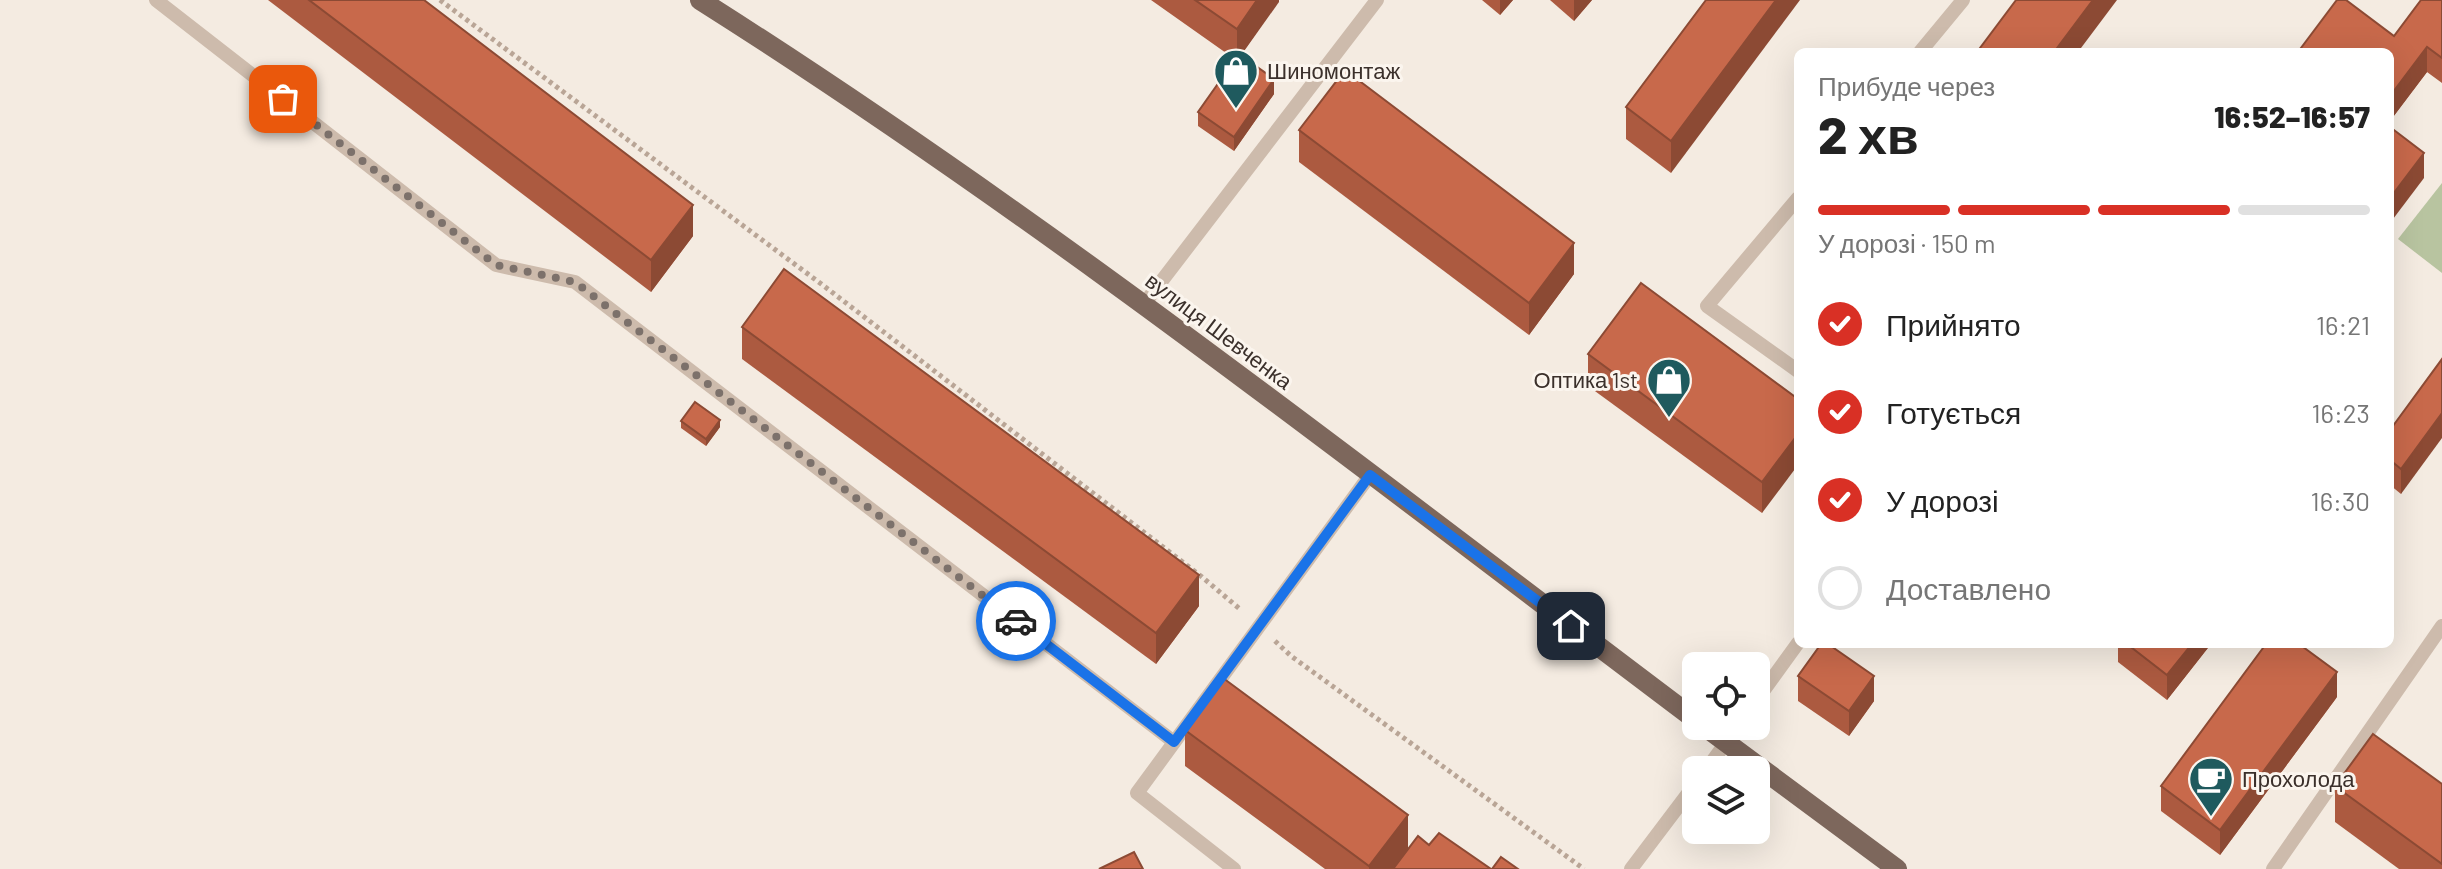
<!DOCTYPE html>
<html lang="uk">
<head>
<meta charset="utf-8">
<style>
  body { margin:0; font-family:Barlow,sans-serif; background:#f2f2f2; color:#222; height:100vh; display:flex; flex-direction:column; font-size:30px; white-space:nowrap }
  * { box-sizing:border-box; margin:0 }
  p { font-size:26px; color:#767676 }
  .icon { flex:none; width:44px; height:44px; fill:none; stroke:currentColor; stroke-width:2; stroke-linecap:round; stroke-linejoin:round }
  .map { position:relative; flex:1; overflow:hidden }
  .drawer { position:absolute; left:1794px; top:48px; width:600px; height:600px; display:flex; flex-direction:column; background:#fff; border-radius:12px; box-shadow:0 8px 32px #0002 }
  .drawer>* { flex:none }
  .fabs { position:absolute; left:1682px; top:652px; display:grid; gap:16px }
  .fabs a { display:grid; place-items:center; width:88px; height:88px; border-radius:12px; background:#fff; box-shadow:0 8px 32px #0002; font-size:40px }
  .pin { position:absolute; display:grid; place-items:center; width:68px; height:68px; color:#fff; margin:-34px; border-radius:16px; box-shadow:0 4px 12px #0006 }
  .courier { position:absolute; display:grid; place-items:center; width:80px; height:80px; margin:-40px; border:6px solid #1a73e8; border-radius:50%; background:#fff; color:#222; box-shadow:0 2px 10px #0007 }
  .summary em { font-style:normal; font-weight:800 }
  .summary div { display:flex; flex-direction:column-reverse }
  .summary { display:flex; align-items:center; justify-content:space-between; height:136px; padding:0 24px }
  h1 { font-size:52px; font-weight:800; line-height:60px }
  .bar { display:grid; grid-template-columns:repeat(4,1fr); gap:12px 8px; align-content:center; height:96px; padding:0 24px }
  .bar i { height:10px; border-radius:6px; background:#e0e0e0 }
  .bar .current { background:#d93025 }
  .bar p { grid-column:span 4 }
  ol { padding:0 24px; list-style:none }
  li { display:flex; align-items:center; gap:24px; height:88px }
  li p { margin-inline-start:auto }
  li .icon { padding:8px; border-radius:50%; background:#d93025; color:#fff; stroke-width:4 }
  li:last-child { color:#767676 }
  li i { width:44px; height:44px; border:4px solid #e0e0e0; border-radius:50% }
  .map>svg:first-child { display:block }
  .green { fill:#b8c4a0 }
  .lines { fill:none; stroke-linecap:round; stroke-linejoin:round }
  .path { stroke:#b9a596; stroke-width:5; stroke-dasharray:4 4; stroke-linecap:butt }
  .lane { stroke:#cdbbac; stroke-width:14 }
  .primary { stroke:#7d675c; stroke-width:20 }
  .wall { fill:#ac5a40 }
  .shaded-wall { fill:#8c4a34 }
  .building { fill:#c8694b; stroke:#8c4a34; stroke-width:2 }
  .done { stroke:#7c716b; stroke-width:8; stroke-dasharray:0 14.4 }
  .route { stroke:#1a73e8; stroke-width:10 }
  .labels { text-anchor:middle; stroke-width:6; stroke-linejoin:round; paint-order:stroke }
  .poi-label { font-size:22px; fill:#3b302b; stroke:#fbf5ee; text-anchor:start }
  .street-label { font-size:22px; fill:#3b302b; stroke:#fbf5ee }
</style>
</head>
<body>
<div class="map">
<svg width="2442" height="869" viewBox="0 0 2442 869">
  <rect width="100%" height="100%" fill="#f4ebe1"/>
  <polygon class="green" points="2442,183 2442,273 2398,239"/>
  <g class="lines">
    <g class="path">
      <polyline points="440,0 824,286 1202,577 1241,610"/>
      <polyline points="1275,641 1291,656 1584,869"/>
    </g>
    <g class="lane">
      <polyline points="156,0 496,265 575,282 1174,742"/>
      <polyline points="1920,52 1963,0"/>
      <polyline points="1798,198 1707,306 1798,371"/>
      <polyline points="1144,304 1377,0"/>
      <polyline points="1756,701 1798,643"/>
      <polyline points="1706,770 1738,726"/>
      <polyline points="1234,869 1137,793 1370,475"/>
      <polyline points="1631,869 1696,783"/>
      <polyline points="2273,869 2442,626"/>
    </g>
    <g class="primary">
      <path d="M700,0C1046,219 1369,474 1696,720"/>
      <polyline points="1704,726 1897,869"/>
    </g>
  </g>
  <g class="wall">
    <polygon points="268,0 424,0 693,236 651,292"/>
    <polygon points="1151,0 1279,0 1241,55 1274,94 1234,151 1198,126 1198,112 1236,60"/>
    <polygon points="1482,0 1513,0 1500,15"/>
    <polygon points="1550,0 1592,0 1574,21"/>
    <polygon points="1706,0 1671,173 1626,139 1626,107"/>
    <polygon points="2442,0 2442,83 2427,72 2390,121 2390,52 2301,52 2301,48 2394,36"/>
    <polygon points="1299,130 1574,274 1529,335 1299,162"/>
    <polygon points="742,327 1199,606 1156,664 742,359"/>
    <polygon points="1588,354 1798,399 1762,513 1588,386"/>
    <polygon points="2442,359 2401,494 2390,485 2390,430"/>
    <polygon points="681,421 720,427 706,446 681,428"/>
    <polygon points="2118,644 2211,644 2167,700 2118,662"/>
    <polygon points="1798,676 1874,701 1849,736 1798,701"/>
    <polygon points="2337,697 2220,855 2161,811 2161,786"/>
    <polygon points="1185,730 1408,849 1429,845 1491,869 1325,869 1185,766"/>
    <polygon points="2442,784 2442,869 2399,869 2335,822 2335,786"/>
  </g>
  <g class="shaded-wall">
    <polygon points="1257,0 1279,0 1279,2 1237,61 1237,29"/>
    <polygon points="1500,0 1513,0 1500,15"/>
    <polygon points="1574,0 1592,0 1574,21"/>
    <polygon points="1776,0 1800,0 1671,173 1671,141"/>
    <polygon points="2093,0 2117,0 2078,52 2054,52"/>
    <polygon points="2427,47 2427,72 2390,121 2390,96"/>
    <polygon points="1274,79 1274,94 1234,151 1234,137"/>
    <polygon points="2424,153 2424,178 2390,223 2390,198"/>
    <polygon points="693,205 693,236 651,292 651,260"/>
    <polygon points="1574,243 1574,274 1529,335 1529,303"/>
    <polygon points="2442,413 2442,438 2401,494 2401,469"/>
    <polygon points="720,420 720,427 706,446 706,439"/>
    <polygon points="1798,434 1798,465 1762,513 1762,482"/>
    <polygon points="1199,575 1199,606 1156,664 1156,633"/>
    <polygon points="2192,644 2211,644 2167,700 2167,675"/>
    <polygon points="2337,672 2337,697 2220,855 2220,830"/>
    <polygon points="1874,676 1874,701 1849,736 1849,711"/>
    <polygon points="1408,815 1408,851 1394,869 1369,869 1369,866"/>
  </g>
  <g class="building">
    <polygon points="309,0 424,0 693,205 651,260"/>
    <polygon points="1195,0 1257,0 1237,29"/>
    <polygon points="1706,0 1776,0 1671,141 1626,107"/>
    <polygon points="2016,0 2093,0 2054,52 1977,52"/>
    <polygon points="2337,0 2346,0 2394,36 2421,0 2442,0 2442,58 2427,47 2390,96 2390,52 2307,52 2301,48"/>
    <polygon points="1239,54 1274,79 1234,137 1198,112"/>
    <polygon points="1345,70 1574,243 1529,303 1299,130"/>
    <polygon points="2390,127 2424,153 2390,198"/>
    <polygon points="784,269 1199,575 1156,633 742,327"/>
    <polygon points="1641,283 1798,399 1798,434 1762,482 1588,354"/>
    <polygon points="2442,359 2442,413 2401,469 2390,460 2390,430"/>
    <polygon points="695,402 720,420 706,439 681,421"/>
    <polygon points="1821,644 1828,644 1874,676 1849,711 1798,676"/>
    <polygon points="2127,644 2192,644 2167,675"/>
    <polygon points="2266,644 2299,644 2337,672 2220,830 2161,786"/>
    <polygon points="1223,678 1408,815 1369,866 1185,730"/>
    <polygon points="2373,734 2442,784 2442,864 2335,786"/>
    <polygon points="1439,833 1491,869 1393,869 1418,836 1429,845"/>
    <polygon points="1134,852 1143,869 1099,869"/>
    <polygon points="1501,857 1518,869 1492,869"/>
  </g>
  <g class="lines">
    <polyline class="done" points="283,99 496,265 575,282 1016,621"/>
    <polyline class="route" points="1016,621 1174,742 1370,475 1571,626"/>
  </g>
  <defs>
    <g id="shop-pin" transform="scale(2.3)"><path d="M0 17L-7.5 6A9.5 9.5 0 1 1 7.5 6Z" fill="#1f5a5e" stroke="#fbf5ee"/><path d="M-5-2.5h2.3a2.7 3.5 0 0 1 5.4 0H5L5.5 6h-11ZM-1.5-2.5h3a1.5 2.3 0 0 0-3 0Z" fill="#fff"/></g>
    <g id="cafe-pin" transform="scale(2.3)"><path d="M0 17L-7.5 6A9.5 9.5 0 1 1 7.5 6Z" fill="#1f5a5e" stroke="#fbf5ee"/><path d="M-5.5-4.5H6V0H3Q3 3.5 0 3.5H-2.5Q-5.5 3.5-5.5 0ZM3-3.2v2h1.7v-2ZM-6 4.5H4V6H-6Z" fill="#fff"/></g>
  </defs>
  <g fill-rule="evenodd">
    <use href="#shop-pin" x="1236" y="71"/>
    <use href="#shop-pin" x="1669" y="380"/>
    <use href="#cafe-pin" x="2211" y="779"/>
  </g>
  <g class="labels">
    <g class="poi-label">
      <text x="1267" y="79">Шиномонтаж</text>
      <text x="1638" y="388" text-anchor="end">Оптика 1st</text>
      <text x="2242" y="787">Прохолода</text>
    </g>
    <g class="street-label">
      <text transform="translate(1219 331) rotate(37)" y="8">вулиця Шевченка</text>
    </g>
  </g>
</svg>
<div class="fabs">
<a><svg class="icon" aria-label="locate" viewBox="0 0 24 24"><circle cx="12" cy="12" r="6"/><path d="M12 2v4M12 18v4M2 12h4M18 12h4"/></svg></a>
<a><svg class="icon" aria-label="layers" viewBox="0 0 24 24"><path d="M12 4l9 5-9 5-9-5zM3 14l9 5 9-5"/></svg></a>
</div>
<div class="pin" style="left:283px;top:99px;background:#ea580c"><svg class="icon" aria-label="bag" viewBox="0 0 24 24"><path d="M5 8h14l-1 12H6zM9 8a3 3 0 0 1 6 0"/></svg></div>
<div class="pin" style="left:1571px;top:626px;background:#1f2937"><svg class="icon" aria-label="home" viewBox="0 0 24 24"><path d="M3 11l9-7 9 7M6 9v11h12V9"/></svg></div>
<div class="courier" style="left:1016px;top:621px"><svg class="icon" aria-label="car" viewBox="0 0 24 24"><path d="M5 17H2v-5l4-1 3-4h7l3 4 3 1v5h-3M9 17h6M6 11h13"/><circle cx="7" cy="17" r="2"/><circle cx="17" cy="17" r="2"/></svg></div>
<section class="drawer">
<div class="summary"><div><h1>2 хв</h1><p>Прибуде через</p></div><em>16:52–16:57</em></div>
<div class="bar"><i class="current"></i><i class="current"></i><i class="current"></i><i></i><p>У дорозі · 150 m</p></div>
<ol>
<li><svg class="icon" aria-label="check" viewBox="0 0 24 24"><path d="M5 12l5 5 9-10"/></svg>Прийнято<p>16:21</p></li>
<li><svg class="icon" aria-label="check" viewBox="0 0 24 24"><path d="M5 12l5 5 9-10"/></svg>Готується<p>16:23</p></li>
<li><svg class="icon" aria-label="check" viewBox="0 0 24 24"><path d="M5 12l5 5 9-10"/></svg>У дорозі<p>16:30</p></li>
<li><i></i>Доставлено</li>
</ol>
</section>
</div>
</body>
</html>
